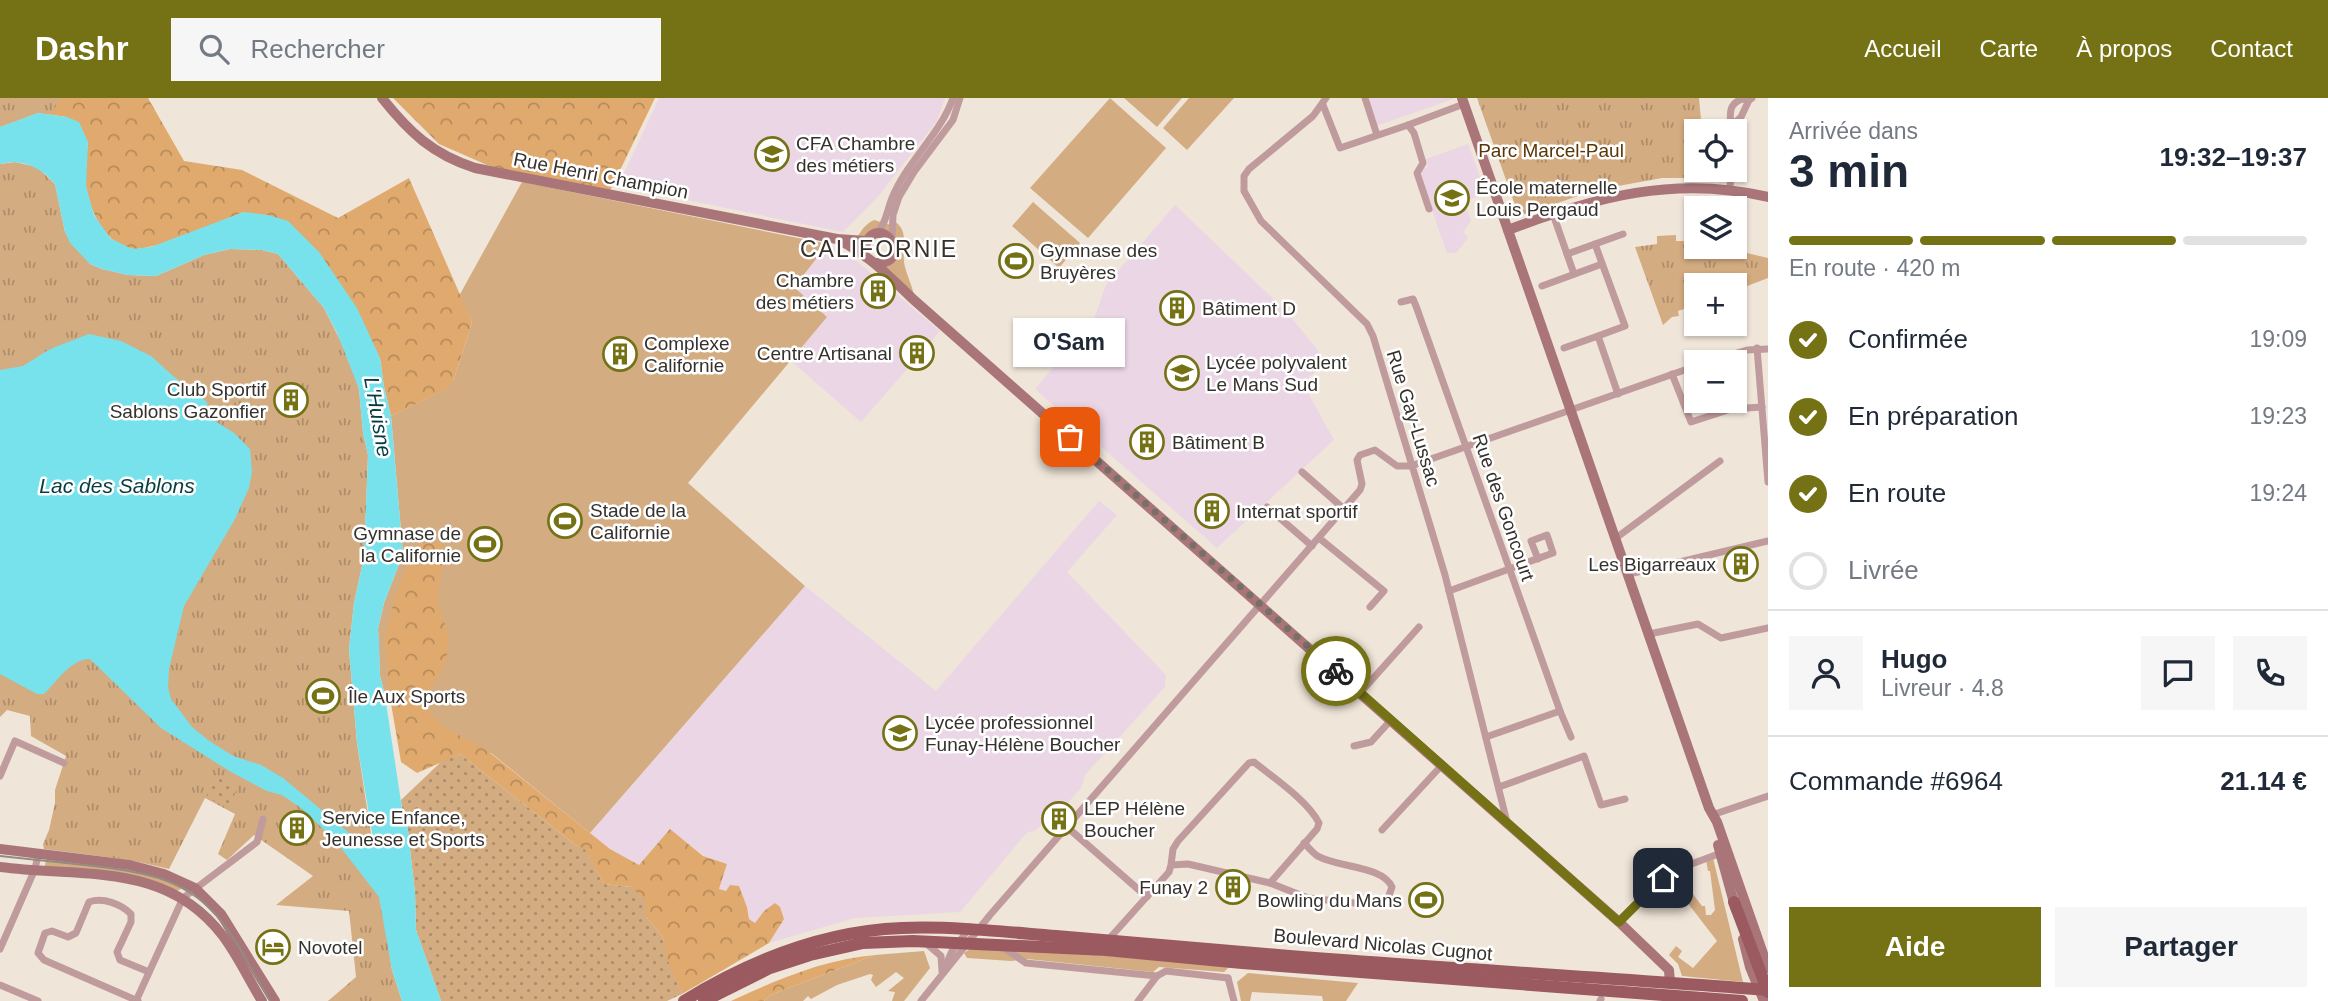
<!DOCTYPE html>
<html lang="fr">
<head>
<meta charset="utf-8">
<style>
  body { margin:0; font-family:Arial,sans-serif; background:#f6f6f7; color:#1f2937; height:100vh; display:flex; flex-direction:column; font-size:26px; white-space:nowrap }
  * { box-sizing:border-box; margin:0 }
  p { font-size:23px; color:#747a83 }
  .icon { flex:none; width:38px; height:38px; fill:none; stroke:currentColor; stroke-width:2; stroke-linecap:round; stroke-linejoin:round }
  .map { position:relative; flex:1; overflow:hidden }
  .sheet { display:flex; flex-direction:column; background:#fff; width:560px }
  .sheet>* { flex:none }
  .controls { position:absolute; left:1684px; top:21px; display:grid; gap:14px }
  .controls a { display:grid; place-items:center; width:63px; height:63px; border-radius:0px; background:#fff; box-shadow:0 2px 5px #0004; font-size:35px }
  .pin { position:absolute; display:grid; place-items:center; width:60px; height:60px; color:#fff; margin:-30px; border-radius:14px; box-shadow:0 4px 10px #0006 }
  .courier { position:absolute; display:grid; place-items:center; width:70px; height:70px; margin:-35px; border:5px solid #757215; border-radius:50%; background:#fff; color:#222; box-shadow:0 2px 9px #0007 }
  .bubble { position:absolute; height:49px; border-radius:0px; background:#fff; box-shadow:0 2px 5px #0004; font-size:23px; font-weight:600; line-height:49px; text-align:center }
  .summary em { font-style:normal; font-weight:600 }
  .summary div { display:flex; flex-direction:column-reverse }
  .summary { display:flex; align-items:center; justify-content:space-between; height:119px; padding:0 21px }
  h1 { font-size:46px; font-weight:600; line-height:52px }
  .bar { display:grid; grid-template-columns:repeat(4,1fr); gap:10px 7px; align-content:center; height:84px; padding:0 21px }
  .bar i { height:9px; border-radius:5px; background:#e0e1e3 }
  .bar .active { background:#757215 }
  .bar p { grid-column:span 4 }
  .line { display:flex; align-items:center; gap:18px; padding:0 21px; border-top:2px solid #e0e1e3 }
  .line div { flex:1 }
  .round { display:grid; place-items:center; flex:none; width:74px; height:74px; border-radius:0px; background:#f6f6f7 }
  ol { padding:0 21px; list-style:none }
  li { display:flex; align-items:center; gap:21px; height:77px }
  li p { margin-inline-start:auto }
  li .icon { padding:7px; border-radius:50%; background:#757215; color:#fff; stroke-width:4 }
  li:last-child { color:#747a83 }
  li i { width:38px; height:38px; border:4px solid #e0e1e3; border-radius:50% }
  .action { display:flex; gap:14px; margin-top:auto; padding:14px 21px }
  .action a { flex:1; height:80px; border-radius:0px; background:#757215; color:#fff; font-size:28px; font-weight:600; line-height:80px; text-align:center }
  .action a+a { background:#f6f6f7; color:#1f2937 }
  header { display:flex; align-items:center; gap:42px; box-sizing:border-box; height:98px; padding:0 35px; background:#757215; color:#fff }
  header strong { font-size:33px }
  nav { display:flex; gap:38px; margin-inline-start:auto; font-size:24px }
  .search { width:490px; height:63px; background:#f6f6f7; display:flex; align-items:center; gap:18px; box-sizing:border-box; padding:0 24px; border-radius:0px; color:#747a83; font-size:26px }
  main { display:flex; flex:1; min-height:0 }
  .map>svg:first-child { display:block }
  .education { fill:#ebd6e5 }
  .grass { fill:#d4ac81 }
  .forest { fill:url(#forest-crowns) }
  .park { fill:url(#park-tufts) }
  .garden { fill:url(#garden-dots) }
  .water { fill:#78e2ec }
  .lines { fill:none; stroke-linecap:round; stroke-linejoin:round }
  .street { stroke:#c09b9d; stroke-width:7 }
  .secondary { stroke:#aa7579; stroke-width:10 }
  .primary { stroke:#9a5a60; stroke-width:12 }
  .tram { stroke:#938c83; stroke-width:2 }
  .done { stroke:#767069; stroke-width:7; stroke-dasharray:0 12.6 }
  .route { stroke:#757215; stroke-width:9 }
  .labels { text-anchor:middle; stroke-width:5; stroke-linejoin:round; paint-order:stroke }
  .poi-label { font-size:19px; fill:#35312c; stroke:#fff; text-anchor:start }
  .park-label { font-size:19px; fill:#5a3605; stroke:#fff }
  .street-label { font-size:19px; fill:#35312c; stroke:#fff }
  .water-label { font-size:21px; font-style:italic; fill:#073c40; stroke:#fff }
  .quarter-label { font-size:23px; letter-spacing:2px; fill:#35312c; stroke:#fff }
</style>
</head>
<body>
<header>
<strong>Dashr</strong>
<div class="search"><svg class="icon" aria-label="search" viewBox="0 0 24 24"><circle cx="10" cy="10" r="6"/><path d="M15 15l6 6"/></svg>Rechercher</div>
<nav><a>Accueil</a><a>Carte</a><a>À propos</a><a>Contact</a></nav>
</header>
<main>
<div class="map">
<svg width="1768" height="903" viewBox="0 0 1768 903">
  <defs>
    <pattern id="forest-crowns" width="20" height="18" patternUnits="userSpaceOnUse" patternTransform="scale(1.75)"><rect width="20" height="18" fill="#e0aa6e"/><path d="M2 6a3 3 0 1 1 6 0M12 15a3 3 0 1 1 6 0" fill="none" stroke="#b68b5b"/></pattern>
    <pattern id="park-tufts" width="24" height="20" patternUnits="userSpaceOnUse" patternTransform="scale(1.75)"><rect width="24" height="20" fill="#d4ac81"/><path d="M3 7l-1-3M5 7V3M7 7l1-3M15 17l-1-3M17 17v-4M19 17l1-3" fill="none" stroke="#ad8d6a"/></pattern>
    <pattern id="garden-dots" width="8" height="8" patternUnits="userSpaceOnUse" patternTransform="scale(1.75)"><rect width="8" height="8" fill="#d4ac81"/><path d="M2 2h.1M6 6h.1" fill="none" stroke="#ad8d6a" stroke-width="1.8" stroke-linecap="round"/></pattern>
  </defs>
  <rect width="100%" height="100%" fill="#f0e5d9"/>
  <g class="education">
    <polygon points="659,0 945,0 937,23 876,101 843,134 618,88"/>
    <polygon points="1366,0 1453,0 1453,1 1376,28"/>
    <polygon points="1468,46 1486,95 1464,104 1471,123 1463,134 1468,140 1456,155 1447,155 1419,75 1421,71 1428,69 1426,61"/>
    <polygon points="1175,107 1286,213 1328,265 1302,284 1334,342 1217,450 1035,291 1094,221 1106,187"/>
    <polygon points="828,146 859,165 940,233 861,324 790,262 827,219 794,189"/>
    <polygon points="1099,403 1117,417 1067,474 1166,577 1165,589 1085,677 1081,690 1051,724 1041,727 1035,733 1028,734 1023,739 960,814 855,820 769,845 784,821 764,813 755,825 749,821 747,809 739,788 726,793 719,791 727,766 704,758 670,732 639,767 610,751 590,735 805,488 936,593"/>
  </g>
  <g class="grass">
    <polygon points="1110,0 1166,50 1088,140 1030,90"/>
    <polygon points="1124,0 1182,0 1157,29"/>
    <polygon points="1189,0 1234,0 1187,52 1163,30"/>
    <polygon points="522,84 828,146 794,189 827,219 688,385 805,488 590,735 491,655 460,656 385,597 380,578 378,531 384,505 403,456 391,318 447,290 454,281 472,224 459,198"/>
    <polygon points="1033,104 1080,145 1059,170 1012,128"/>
    <path d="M874,122L891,127L892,122C912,132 900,151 905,169C907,178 912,187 914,197L877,165L891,160L889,139L869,140L862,161L865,165L852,154C856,141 861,128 874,122Z"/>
    <polygon points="1713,760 1743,884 1682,878 1678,866 1669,857 1676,848 1682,853 1678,859 1693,870 1717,843 1670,782 1678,777 1702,808 1705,808 1706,817 1711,817 1715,812 1710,773 1708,773 1706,762"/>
    <polygon points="46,761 148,774 180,787 181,791 177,793 45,768"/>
    <polygon points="974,848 1231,867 1224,874 1159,869 1153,874 1027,861 1011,863 967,860 964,855"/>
    <polygon points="924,853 930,870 904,903 892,903 895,894 888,893 904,880 896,874 876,889 871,882 873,877 870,876 837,887 811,901 808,898 803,903 764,903 770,897 875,857"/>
    <polygon points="1248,875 1358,885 1346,903 1323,903 1322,898 1252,894 1250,903 1241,903 1237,884"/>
  </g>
  <g class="forest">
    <path d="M0,0H148L184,63L242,72L338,120L409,80L472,224L454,281L448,290L391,318L384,289L380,260L244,114C217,124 162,150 136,151C108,152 88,111 86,87C84,73 87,58 88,44L67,19L38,15L0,29Z"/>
    <polygon points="393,0 655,0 608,97 487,67 439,46"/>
    <path d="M430,444L444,447L443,468L437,495L438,506L449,538L446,564L432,589L426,609C446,637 463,636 489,654L610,751L639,767L670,731L703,758L727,766L719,791L726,793L730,787L739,788L747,809L749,821L755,825L764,813L775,805L780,809L784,821L769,845L682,896L665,859L663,839L646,819L632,789L604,786L584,751L578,749L460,656L417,675L401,664L387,582V555L384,543L396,495L416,448Z"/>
    <path d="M875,857L770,897L764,903H731C777,882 824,861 875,857Z"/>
  </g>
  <g class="park">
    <polygon points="0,0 62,0 50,16 38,15 0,29"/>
    <polygon points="1477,0 1699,0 1702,33 1696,33 1696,72 1705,72 1706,80 1662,80 1596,92 1525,116 1516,110"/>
    <polygon points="15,64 37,69 55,86 65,134 90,166 102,171 128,177 156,178 204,157 230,151 262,152 278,156 324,210 347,256 359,291 363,335 368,357 364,459 354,505 349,551 357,645 392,872 402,903 328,903 356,879 349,813 276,807 313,778 254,737 227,762 218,756 235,716 205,700 169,771 130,762 44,751 43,746 49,732 55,705 55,692 66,658 31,638 30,618 7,612 0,619 0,66"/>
    <polygon points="1676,137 1676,143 1693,143 1694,150 1734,152 1768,160 1768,180 1734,193 1734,187 1696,187 1696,207 1678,213 1679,218 1672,219 1663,227 1635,149 1657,146 1657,138"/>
  </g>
  <g class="garden">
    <polygon points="460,656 578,749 584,750 604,786 632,789 646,804 646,819 663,839 666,859 682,896 667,903 441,903 416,832 415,795 407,724 403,717 401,702 442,663"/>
    <polygon points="216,678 238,689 228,710 206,699"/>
  </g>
  <path class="water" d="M38,15L67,19L79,24L88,44L86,88L94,117L110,140L132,151L151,149L244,114L268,117L288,123L319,154L357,210L380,260L384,289L391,318L403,456L384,505L378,531L379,543L380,578L385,598L403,717L407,724L415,795L416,832L441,903H402L392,872L379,799L335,742L301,710L282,697L267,693L231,674L161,630L90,561C72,560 55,585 44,596H37L0,576V272L23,268L50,251L89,236L121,243L151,258L173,278L206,303L215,323L234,335L250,351L252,374L249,390L235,421L184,508L169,571L168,589L171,601L192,629L208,642L233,658L261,667L283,680L360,744L366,746L373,740L357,645L349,551L354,505L364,459L368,357L363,335L359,291L337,235L324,210L278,156L262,152L230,151L204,157L156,178L128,177L102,171L90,166L70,145L65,134L55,86C41,69 22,60 0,66V29Z"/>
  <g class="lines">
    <g class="street">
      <polyline points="1326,0 1313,18 1249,71 1244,78 1244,93 1261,123 1367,226 1373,238 1445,477 1507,724"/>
      <polyline points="1365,0 1377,37"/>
      <polyline points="1323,7 1340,50 1408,27 1414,35 1423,65 1417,75 1429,111"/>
      <polyline points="1408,27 1464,6"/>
      <polyline points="1731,28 1741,19 1749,2"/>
      <path d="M1731,33C1731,19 1726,7 1742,1L1749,2L1752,0"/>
      <polyline points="1730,91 1731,72"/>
      <polyline points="1553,116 1567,156 1595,146 1625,228 1598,238 1618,296"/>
      <path d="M877,135C886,126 887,112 892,100C907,63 940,37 953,0"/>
      <polyline points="892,142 893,117 899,99 914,74 953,22 960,0"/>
      <polyline points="1595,146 1623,136"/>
      <polyline points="1567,156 1574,176"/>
      <polyline points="1542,188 1602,166"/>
      <polyline points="1401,204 1413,201 1416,208 1560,613 1571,639"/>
      <polyline points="1564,250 1598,238"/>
      <polyline points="1757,250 1768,384"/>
      <polyline points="1707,264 1747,252 1768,251"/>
      <polyline points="1672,276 1691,324 1731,311 1762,309"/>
      <polyline points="1302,374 1344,411"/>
      <polyline points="1267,409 1312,448"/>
      <polyline points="1319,440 1384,493 1370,509"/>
      <polyline points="1616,440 1720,363"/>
      <polyline points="1629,476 1768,443"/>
      <polyline points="1449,493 1553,455 1547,437 1531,443 1538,461"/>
      <polyline points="1649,536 1698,526 1721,540 1768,530"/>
      <polyline points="1360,595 1419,529"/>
      <polyline points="1486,639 1560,613"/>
      <polyline points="1354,648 1371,644 1391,622"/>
      <polyline points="0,678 15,643 64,665"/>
      <polyline points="1499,689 1584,658 1601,707 1625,701"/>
      <polyline points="1712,717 1768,698"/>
      <polyline points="1067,729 1147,799"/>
      <polyline points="1382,732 1442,667"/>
      <path d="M1270,785L1308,800L1373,807L1387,803L1392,789C1382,767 1336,770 1316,757C1312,754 1308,749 1304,745"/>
      <polyline points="1619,824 1654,787 1670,774 1721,755"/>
      <path d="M1108,842L1169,774L1171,767L1188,766L1270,785L1317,731L1319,725C1308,703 1274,680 1254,664L1249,665L1178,743L1173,751L1171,767"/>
      <polyline points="927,846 941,858 942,873"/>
      <polyline points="1001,848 1026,865 1157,878"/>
      <polyline points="0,851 35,771 38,757"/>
      <polyline points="945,869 952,853 968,832"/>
      <polyline points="1228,880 1234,903"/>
      <polyline points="0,887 38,903"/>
      <polyline points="136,903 183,800 257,744 263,721"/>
      <path d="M138,903L44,862L38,855L45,835L52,833L68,839L76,835L89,804C103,799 121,806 131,816V824L117,854L120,862L149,874"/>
      <polyline points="921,903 990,817 1360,392 1362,386 1357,362 1360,357 1375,352 1397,368 1411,368 1696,268"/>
      <polyline points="1138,903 1157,878 1166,873 1228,880"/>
      <polyline points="1600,903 1601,901"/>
    </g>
    <g class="secondary">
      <path d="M382,0C409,34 432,56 475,70L837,141L866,143"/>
      <polyline points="1462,0 1709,710 1717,724 1768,870"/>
      <path d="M1508,132C1595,99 1675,77 1768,99"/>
      <path d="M837,141C868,156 889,178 914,202L1619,824L1669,872L1670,885"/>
      <path d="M865,147C880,112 915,164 877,165"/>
      <polyline points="1718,747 1736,812"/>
      <polyline points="0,751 130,767 164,776 195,790 221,816 275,903"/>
      <path d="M0,769C83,780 166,763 223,838C238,858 249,882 262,903"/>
      <polyline points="1743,841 1750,869 1764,903"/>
    </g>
    <g class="primary">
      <polyline points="1734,804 1768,894"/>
      <path d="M684,903C749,863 824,833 902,830C953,828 1006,834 1056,838C1126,844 1196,850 1266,856C1433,870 1601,879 1768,892"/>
      <polyline points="704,903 770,870 810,857 863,845 913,843 1106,852 1242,865 1742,903"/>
    </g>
    <path class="tram" d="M0,758C28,761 57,764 85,767C135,773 181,777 216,817C238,842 253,875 270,903"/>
  </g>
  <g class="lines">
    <polyline class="done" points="1070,339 1336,573"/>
    <polyline class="route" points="1336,573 1619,824 1663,780"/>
  </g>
  <defs>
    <g id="school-ring" transform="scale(1.75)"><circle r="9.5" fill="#fff" stroke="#757215" stroke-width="1.5"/><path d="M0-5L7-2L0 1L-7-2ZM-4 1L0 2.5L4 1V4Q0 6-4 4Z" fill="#757215"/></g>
    <g id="stadium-ring" transform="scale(1.75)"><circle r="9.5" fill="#fff" stroke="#757215" stroke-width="1.5"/><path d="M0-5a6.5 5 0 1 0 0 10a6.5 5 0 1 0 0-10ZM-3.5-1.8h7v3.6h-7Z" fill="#757215"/></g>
    <g id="building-ring" transform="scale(1.75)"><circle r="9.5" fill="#fff" stroke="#757215" stroke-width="1.5"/><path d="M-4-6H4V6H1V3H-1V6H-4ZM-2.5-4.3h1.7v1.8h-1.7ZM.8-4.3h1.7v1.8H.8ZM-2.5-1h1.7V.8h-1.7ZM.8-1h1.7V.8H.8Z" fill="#757215"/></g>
    <g id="hotel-ring" transform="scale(1.75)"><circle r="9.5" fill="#fff" stroke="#757215" stroke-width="1.5"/><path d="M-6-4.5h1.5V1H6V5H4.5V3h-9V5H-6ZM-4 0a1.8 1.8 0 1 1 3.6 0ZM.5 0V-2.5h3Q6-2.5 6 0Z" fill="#757215"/></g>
  </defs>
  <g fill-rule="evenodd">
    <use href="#school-ring" x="772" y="56"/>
    <use href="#school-ring" x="1452" y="100"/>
    <use href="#stadium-ring" x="1016" y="163"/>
    <use href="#building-ring" x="878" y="193"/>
    <use href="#building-ring" x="1177" y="210"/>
    <use href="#building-ring" x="917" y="255"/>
    <use href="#building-ring" x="620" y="256"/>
    <use href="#school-ring" x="1182" y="275"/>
    <use href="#building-ring" x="291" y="302"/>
    <use href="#building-ring" x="1147" y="344"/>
    <use href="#building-ring" x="1212" y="413"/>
    <use href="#stadium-ring" x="565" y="423"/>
    <use href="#stadium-ring" x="485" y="446"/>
    <use href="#building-ring" x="1741" y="466"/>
    <use href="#stadium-ring" x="323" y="598"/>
    <use href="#school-ring" x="900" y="635"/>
    <use href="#building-ring" x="1059" y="721"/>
    <use href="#building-ring" x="297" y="730"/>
    <use href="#building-ring" x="1233" y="789"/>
    <use href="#stadium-ring" x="1426" y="802"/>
    <use href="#hotel-ring" x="273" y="849"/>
  </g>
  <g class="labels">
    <g class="poi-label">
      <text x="796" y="52">CFA Chambre<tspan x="796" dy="22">des métiers</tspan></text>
      <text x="1476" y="96">École maternelle<tspan x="1476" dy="22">Louis Pergaud</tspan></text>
      <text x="1040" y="159">Gymnase des<tspan x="1040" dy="22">Bruyères</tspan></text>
      <text x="854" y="189" text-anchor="end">Chambre<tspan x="854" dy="22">des métiers</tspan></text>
      <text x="1202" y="217">Bâtiment D</text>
      <text x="644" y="252">Complexe<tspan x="644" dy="22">Californie</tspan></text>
      <text x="892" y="262" text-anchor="end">Centre Artisanal</text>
      <text x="1206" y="271">Lycée polyvalent<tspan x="1206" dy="22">Le Mans Sud</tspan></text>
      <text x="266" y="298" text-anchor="end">Club Sportif<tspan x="266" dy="22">Sablons Gazonfier</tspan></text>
      <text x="1172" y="351">Bâtiment B</text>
      <text x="590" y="419">Stade de la<tspan x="590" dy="22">Californie</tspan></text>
      <text x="1236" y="420">Internat sportif</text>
      <text x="461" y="442" text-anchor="end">Gymnase de<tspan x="461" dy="22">la Californie</tspan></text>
      <text x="1716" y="473" text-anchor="end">Les Bigarreaux</text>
      <text x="348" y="605">Île Aux Sports</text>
      <text x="925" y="631">Lycée professionnel<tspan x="925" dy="22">Funay-Hélène Boucher</tspan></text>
      <text x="1084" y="717">LEP Hélène<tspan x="1084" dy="22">Boucher</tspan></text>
      <text x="322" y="726">Service Enfance,<tspan x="322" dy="22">Jeunesse et Sports</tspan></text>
      <text x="1208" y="796" text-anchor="end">Funay 2</text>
      <text x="1402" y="809" text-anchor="end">Bowling du Mans</text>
      <text x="298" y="856">Novotel</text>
    </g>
    <g class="park-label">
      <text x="1551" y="59">Parc Marcel-Paul</text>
    </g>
    <g class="street-label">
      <text transform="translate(601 77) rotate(11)" y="7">Rue Henri Champion</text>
      <text transform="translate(1414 320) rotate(73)" y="7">Rue Gay-Lussac</text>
      <text transform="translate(1504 409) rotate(71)" y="7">Rue des Goncourt</text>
      <text transform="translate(1383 846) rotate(5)" y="7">Boulevard Nicolas Cugnot</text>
    </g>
    <g class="water-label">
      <text transform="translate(378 319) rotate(80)" y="7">L'Huisne</text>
      <text x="117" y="395">Lac des Sablons</text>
    </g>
    <g class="quarter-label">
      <text x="879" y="159">CALIFORNIE</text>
    </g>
  </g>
</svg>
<div class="controls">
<a><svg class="icon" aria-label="locate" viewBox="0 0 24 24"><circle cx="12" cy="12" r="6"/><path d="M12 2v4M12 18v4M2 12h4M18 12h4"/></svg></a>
<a><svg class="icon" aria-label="layers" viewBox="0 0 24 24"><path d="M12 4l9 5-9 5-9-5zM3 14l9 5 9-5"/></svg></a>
<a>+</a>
<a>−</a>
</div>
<div class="pin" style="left:1070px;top:339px;background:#ea580c"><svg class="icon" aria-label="bag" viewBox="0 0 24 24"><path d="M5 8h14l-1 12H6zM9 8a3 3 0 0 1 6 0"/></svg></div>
<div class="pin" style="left:1663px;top:780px;background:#1f2937"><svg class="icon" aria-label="home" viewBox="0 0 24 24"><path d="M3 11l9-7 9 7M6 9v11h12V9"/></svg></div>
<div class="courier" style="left:1336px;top:573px"><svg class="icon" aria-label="bike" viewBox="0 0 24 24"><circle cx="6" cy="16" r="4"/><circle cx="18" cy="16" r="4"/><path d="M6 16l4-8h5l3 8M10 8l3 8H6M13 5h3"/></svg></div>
<div class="bubble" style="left:1013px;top:220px;width:112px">O'Sam</div>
</div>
<section class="sheet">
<div class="summary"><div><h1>3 min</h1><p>Arrivée dans</p></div><em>19:32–19:37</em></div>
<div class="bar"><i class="active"></i><i class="active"></i><i class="active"></i><i></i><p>En route · 420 m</p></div>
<ol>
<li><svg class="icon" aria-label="check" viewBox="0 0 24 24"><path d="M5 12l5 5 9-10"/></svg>Confirmée<p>19:09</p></li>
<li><svg class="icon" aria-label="check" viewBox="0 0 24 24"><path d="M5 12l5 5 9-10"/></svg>En préparation<p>19:23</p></li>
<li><svg class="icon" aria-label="check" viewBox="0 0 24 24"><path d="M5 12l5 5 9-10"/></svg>En route<p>19:24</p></li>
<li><i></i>Livrée</li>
</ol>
<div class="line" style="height:126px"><a class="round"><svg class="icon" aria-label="person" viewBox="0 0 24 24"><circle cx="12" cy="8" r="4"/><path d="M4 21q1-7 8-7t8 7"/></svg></a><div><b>Hugo</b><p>Livreur · 4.8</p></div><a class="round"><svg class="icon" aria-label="chat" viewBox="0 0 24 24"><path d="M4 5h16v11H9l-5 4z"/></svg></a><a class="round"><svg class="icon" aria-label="phone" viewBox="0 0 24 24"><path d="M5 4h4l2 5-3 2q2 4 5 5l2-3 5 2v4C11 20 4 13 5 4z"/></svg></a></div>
<div class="line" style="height:91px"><div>Commande #6964</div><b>21.14 €</b></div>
<div class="action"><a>Aide</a><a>Partager</a></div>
</section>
</main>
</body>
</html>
